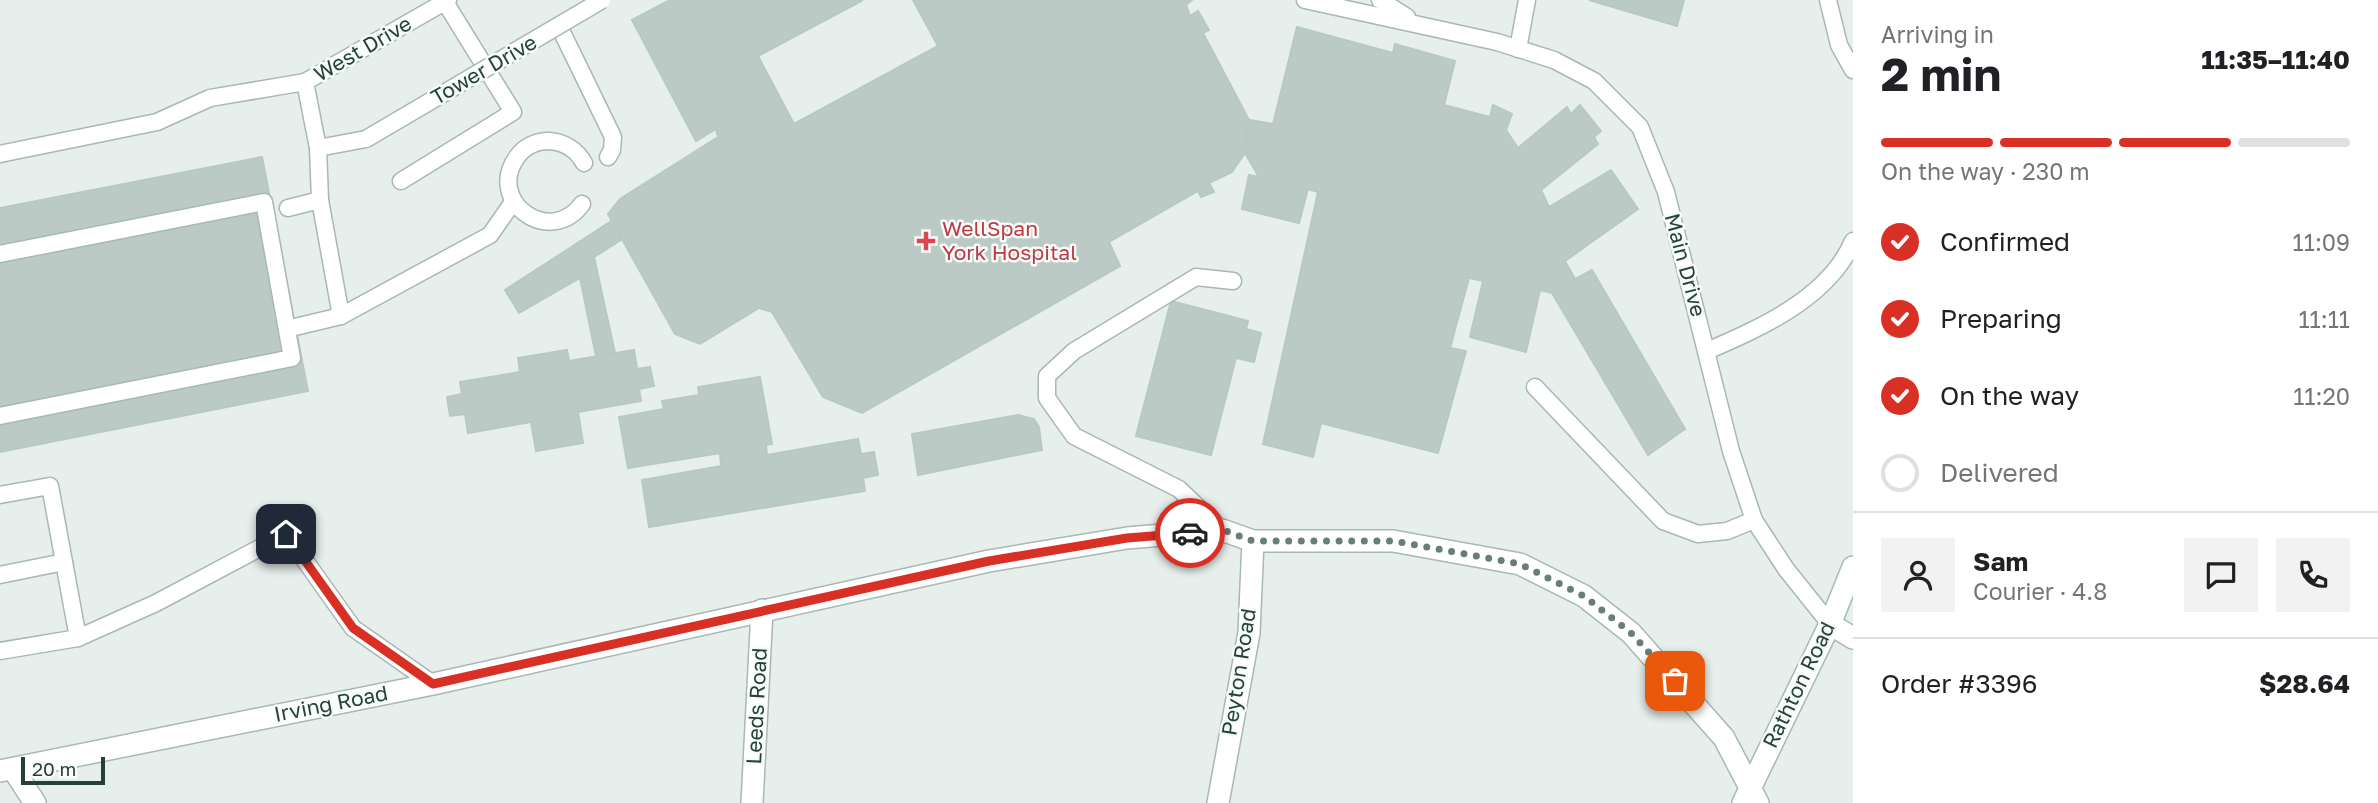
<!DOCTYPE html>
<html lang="en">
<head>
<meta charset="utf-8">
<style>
  body { margin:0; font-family:"Golos Text",sans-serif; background:#f2f2f2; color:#202124; height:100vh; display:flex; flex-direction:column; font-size:26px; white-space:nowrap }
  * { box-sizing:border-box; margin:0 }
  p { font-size:23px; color:#757577 }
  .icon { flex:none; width:38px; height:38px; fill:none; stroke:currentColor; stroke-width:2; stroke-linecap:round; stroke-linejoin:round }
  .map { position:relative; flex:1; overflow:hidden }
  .side { display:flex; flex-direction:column; background:#fff; width:525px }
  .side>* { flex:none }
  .scale { position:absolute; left:21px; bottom:18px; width:84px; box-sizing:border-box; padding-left:7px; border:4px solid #24423a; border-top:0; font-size:19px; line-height:24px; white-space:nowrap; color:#24423a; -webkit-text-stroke:5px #f7fbf9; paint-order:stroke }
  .pin { position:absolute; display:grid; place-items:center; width:60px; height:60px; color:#fff; margin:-30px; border-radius:14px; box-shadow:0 4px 10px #0006 }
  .courier { position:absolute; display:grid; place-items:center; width:70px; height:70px; margin:-35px; border:5px solid #d93025; border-radius:50%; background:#fff; color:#222; box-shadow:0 2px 9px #0007 }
  .headline em { font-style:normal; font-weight:700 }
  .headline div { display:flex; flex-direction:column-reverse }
  .headline { display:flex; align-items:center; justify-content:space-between; height:119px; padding:0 28px }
  h1 { font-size:46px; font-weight:700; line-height:52px }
  .bar { display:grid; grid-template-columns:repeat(4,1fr); gap:10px 7px; align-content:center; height:84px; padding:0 28px }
  .bar i { height:9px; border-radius:5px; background:#e0e0e0 }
  .bar .on { background:#d93025 }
  .bar p { grid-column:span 4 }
  .line { display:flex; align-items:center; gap:18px; padding:0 28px; border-top:2px solid #e0e0e0 }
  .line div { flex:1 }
  .round { display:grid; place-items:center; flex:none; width:74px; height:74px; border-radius:0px; background:#f2f2f2 }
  ol { padding:0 28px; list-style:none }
  li { display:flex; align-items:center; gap:21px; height:77px }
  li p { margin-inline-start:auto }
  li .icon { padding:7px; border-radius:50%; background:#d93025; color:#fff; stroke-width:4 }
  li:last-child { color:#757577 }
  li i { width:38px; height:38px; border:4px solid #e0e0e0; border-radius:50% }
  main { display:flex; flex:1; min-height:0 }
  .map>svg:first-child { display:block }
  .building { fill:#bbcac4; stroke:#b8c9c2; stroke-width:2 }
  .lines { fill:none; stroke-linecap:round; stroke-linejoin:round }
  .lane-casing { stroke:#a8b8b2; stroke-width:19 }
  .street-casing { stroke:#a8b8b2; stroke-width:24 }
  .secondary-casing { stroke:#a4bbb3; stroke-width:24 }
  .lane { stroke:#fff; stroke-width:16 }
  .street { stroke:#fff; stroke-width:21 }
  .secondary { stroke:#fff; stroke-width:21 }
  .lane-bridge-casing { stroke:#a8b8b2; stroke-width:19; stroke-linecap:butt }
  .lane-bridge { stroke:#fff; stroke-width:16 }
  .done { stroke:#687f78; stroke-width:7; stroke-dasharray:0 12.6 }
  .route { stroke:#d93025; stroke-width:9 }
  .health-dot { fill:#e0444e; stroke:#f7fbf9; stroke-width:2.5 }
  .labels { text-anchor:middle; stroke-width:5; stroke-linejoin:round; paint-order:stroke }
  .street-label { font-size:21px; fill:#24423a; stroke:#f7fbf9 }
  .health-label { font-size:21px; fill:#be3a42; stroke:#f7fbf9; text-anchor:start }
</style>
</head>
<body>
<main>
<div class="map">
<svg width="1853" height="803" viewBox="0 0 1853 803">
  <rect width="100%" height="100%" fill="#e6efeb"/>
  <g class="building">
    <polygon points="863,0 758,56 794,124 938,46 913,0 1192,0 1186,5 1190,16 1198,11 1209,30 1203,33 1249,120 1245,153 1232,172 1209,183 1214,192 1201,197 1198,191 1109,242 1120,266 862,413 823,397 772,312 759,308 700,344 675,334 608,214 620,199 718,137 716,129 696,141 632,20 670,0"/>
    <polygon points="1589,0 1684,0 1677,26"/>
    <polygon points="1297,27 1393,53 1395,44 1455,61 1444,105 1490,117 1493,105 1512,114 1506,130 1518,148 1567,107 1571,114 1580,105 1601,131 1594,137 1598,144 1541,190 1549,207 1611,170 1638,209 1565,261 1575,279 1592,270 1685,429 1648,455 1552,293 1540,290 1526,352 1470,337 1483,281 1469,278 1450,348 1466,351 1438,453 1321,423 1313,457 1263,444 1318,192 1308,189 1299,223 1242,209 1249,175 1259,177 1245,153 1249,120 1273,124"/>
    <polygon points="262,157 308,391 0,452 0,208"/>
    <polygon points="610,222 621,240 594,257 615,353 596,356 580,278 519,313 505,290"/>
    <polygon points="1171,301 1248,321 1246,329 1261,333 1254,362 1236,358 1211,455 1136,436"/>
    <polygon points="567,350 569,361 634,350 637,369 650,367 654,386 639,389 641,401 578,412 583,443 536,451 531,422 468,433 465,414 450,416 447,397 462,394 460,382 520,372 518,358"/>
    <polygon points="760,377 772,444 766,445 767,455 858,439 861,454 874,452 878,475 863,478 865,491 649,527 642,480 721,466 720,453 628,468 619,417 664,409 662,401 699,395 698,387"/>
    <polygon points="1018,415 1034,419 1039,427 1042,450 918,475 912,434"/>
  </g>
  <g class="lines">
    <g class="lane-casing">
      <g id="lane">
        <polyline points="1305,0 1497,42 1554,60 1594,81 1640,127 1666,192 1731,451 1754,520 1786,569 1830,624"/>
        <polyline points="1380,0 1407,17"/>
        <polyline points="1828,0 1839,45 1853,70"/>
        <polyline points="559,26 613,137 612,150 608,157"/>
        <polyline points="1518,49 1527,0"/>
        <polyline points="366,139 318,148 305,82 448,0"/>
        <polyline points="318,148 320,200"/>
        <polyline points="0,154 157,122 210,98 305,82"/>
        <polyline points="401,181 513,112 445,2"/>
        <path d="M582,204C550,248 485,201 517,157C524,147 536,141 549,141C564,142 577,150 584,163"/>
        <polyline points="288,208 320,200 341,316"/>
        <polyline points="0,254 264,202 292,358 0,416"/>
        <polyline points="295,327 341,316 490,235 513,202"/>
        <path d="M1707,351C1760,328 1829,298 1853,241"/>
        <polyline points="1535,387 1663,521 1698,534 1727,531 1754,520"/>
        <polyline points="0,495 50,486 78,638 156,603 286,534 353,628 433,684"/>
        <polyline points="1222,530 1179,489 1074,436 1047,398 1047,376 1074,351 1196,277 1233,281"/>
        <polyline points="0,575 64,562"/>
        <polyline points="0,651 78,638"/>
      </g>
    </g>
    <g class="street-casing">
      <g id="street">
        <polyline points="1830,624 1853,638"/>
        <polyline points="13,769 35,803"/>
        <polyline points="0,771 433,684 989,561 1127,538 1222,530 1253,541 1393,541 1520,564 1584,596 1631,633 1724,738 1758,803"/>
        <polyline points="752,803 762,610"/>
        <polyline points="1218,803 1249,633 1253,541"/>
      </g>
    </g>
    <g class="secondary-casing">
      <polyline id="secondary" points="1743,803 1830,624 1853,567"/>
    </g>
    <use href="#lane" class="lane"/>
    <use href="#street" class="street"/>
    <use href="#secondary" class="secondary"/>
    <g class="lane-bridge-casing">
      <polyline id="lane-bridge" points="366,139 602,0"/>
    </g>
    <use href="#lane-bridge" class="lane-bridge"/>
  </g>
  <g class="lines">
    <polyline class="done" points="1190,533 1223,530 1253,541 1393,541 1520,564 1584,596 1631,633 1675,681"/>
    <polyline class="route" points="286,534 353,628 433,684 989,561 1127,538 1190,533"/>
  </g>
  <path class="health-dot" d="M922.5 230.5h7v7h7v7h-7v7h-7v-7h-7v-7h7z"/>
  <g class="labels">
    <g class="street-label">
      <text transform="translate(363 49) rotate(-30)" y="7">West Drive</text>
      <text transform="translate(484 70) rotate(-30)" y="7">Tower Drive</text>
      <text transform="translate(1685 265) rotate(75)" y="7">Main Drive</text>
      <text transform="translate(1239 672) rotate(-81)" y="7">Peyton Road</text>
      <text transform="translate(1799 685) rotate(-64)" y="7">Rathton Road</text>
      <text transform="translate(331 704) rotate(-11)" y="7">Irving Road</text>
      <text transform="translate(757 706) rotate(-87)" y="7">Leeds Road</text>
    </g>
    <g class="health-label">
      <text x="942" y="236">WellSpan<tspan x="942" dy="24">York Hospital</tspan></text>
    </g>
  </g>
</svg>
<div class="scale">20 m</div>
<div class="pin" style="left:1675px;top:681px;background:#ea580c"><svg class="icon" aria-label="bag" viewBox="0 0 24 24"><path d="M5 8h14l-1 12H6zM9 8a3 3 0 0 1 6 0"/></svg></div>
<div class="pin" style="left:286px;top:534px;background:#1f2937"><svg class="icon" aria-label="home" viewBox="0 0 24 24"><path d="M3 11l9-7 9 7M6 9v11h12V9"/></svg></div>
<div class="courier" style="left:1190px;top:533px"><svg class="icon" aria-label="car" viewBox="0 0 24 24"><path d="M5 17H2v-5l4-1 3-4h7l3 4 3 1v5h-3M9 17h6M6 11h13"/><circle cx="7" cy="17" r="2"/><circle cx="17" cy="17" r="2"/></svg></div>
</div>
<section class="side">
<div class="headline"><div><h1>2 min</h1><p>Arriving in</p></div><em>11:35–11:40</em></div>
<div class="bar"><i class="on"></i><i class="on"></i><i class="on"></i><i></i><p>On the way · 230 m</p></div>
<ol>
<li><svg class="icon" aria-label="check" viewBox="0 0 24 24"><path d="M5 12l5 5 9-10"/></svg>Confirmed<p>11:09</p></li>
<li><svg class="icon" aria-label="check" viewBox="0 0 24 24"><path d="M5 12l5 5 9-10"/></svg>Preparing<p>11:11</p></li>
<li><svg class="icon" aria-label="check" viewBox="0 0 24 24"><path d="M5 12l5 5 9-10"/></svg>On the way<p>11:20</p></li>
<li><i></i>Delivered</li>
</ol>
<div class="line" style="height:126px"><a class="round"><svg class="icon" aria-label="person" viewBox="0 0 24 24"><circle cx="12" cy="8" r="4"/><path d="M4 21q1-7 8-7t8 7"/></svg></a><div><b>Sam</b><p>Courier · 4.8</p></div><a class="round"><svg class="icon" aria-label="chat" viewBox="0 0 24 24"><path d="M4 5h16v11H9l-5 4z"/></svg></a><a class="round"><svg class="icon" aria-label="phone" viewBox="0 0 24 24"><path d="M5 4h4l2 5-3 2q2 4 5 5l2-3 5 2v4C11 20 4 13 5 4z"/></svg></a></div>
<div class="line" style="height:91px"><div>Order #3396</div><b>$28.64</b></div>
</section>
</main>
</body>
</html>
